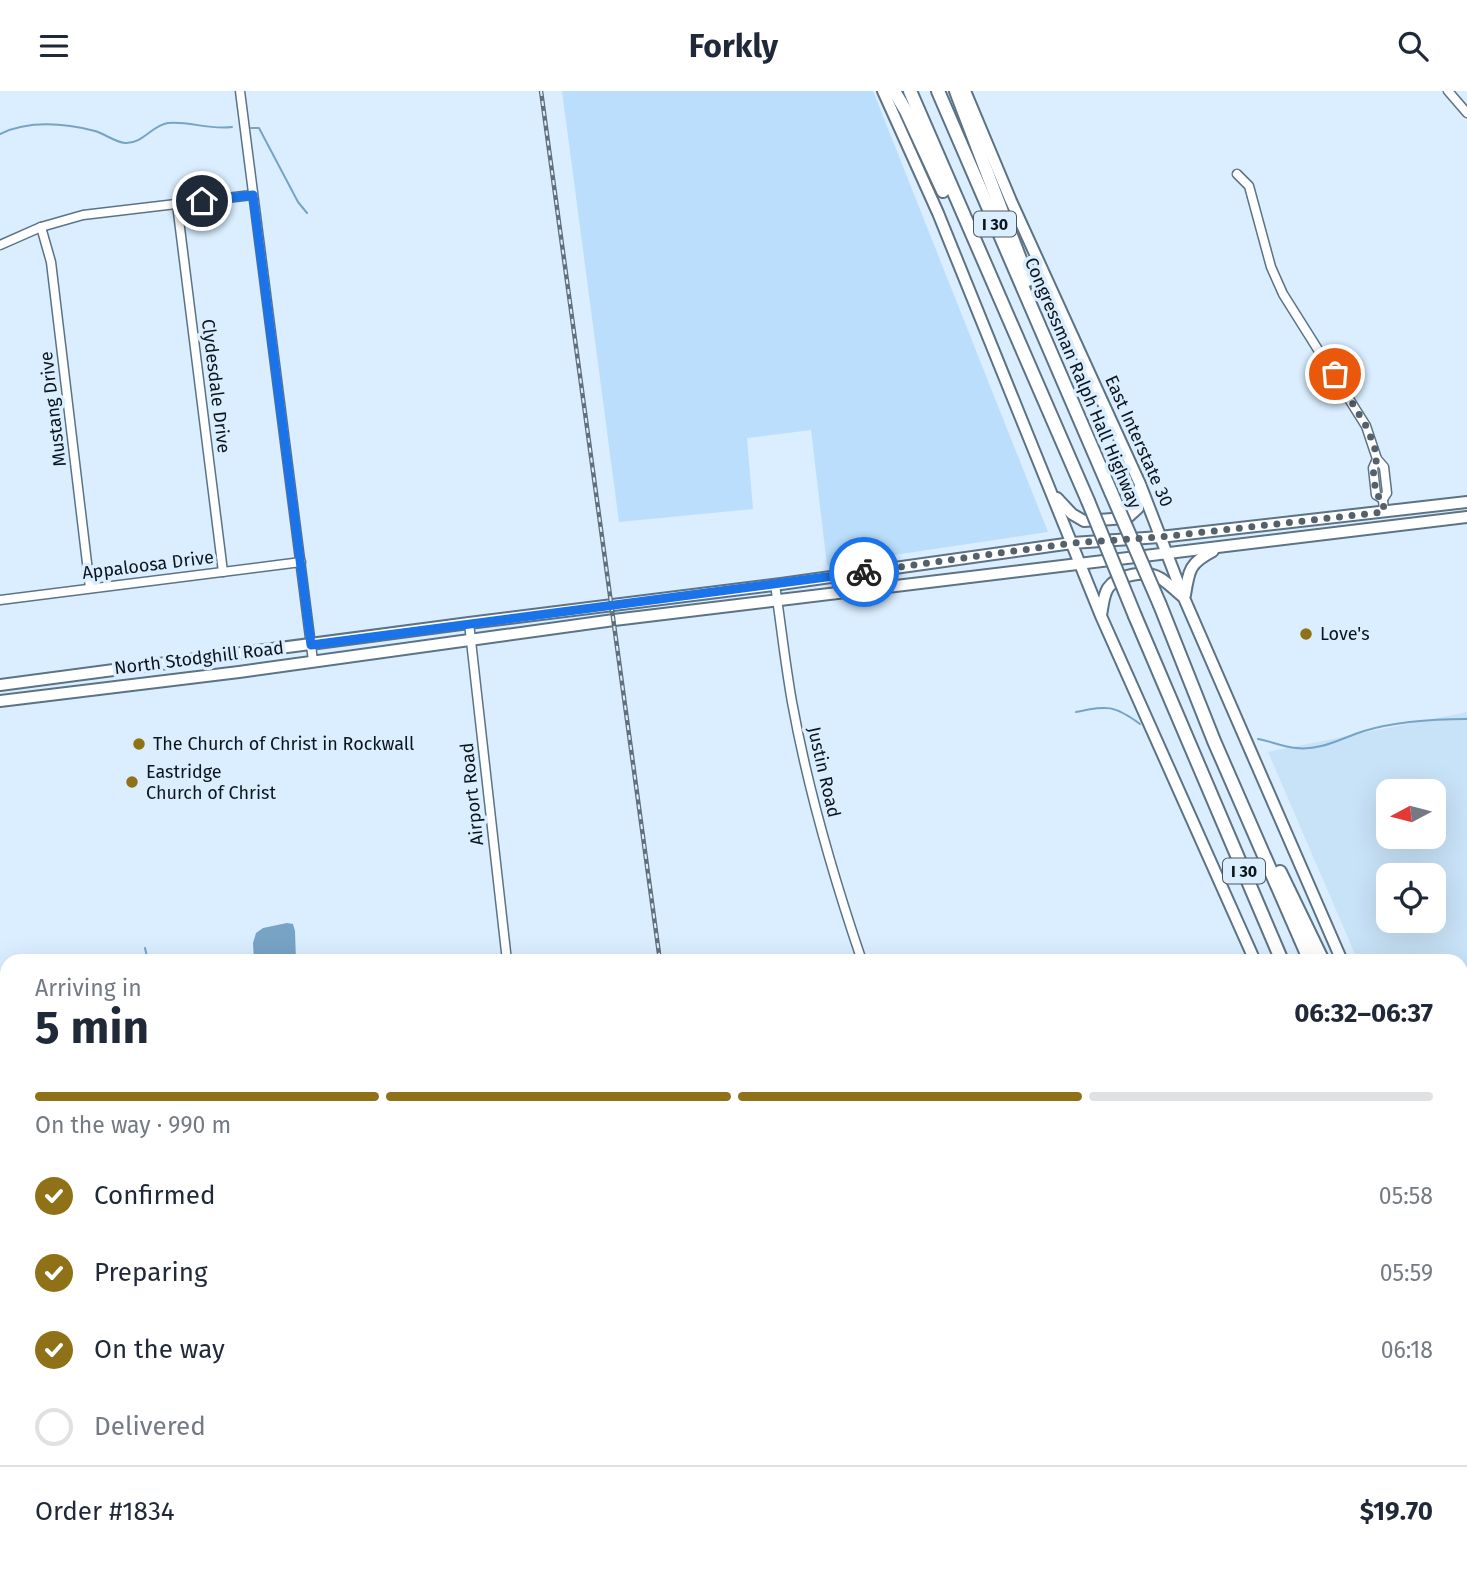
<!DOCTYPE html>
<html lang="en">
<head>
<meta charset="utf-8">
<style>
  body { margin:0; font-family:"Fira Sans",sans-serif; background:#f6f6f7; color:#1f2937; height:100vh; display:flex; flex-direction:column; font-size:26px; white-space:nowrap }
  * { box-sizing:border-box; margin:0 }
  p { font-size:23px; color:#747a83 }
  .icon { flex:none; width:38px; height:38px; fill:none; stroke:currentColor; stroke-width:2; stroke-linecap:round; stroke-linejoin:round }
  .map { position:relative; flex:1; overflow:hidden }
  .side { position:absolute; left:0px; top:863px; width:1468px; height:618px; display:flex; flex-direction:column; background:#fff; border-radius:21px 21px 0 0; box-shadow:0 7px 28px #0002 }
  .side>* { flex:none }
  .needle { width:46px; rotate:263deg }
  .controls { position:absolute; left:1376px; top:688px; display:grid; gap:14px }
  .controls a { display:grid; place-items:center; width:70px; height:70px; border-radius:14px; background:#fff; box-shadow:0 7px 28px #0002; font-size:35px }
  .pin { position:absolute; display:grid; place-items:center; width:60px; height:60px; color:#fff; margin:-30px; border:4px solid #fff; border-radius:50%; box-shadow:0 2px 7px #0007 }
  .courier { position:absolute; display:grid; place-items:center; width:70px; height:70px; margin:-35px; border:5px solid #1a73e8; border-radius:50%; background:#fff; color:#222; box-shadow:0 2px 9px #0007 }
  .headline em { font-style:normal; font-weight:700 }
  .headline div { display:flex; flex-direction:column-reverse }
  .headline { display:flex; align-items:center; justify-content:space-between; height:119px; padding:0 35px }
  h1 { font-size:46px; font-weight:700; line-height:52px }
  .bar { display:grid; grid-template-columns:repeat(4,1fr); gap:10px 7px; align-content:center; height:84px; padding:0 35px }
  .bar i { height:9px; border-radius:5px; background:#e0e1e3 }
  .bar .active { background:#8f7217 }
  .bar p { grid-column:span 4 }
  .line { display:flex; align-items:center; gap:18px; padding:0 35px; border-top:2px solid #e0e1e3 }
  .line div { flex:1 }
  ol { padding:0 35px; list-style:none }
  li { display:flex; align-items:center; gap:21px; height:77px }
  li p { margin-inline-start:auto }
  li .icon { padding:7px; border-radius:50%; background:#8f7217; color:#fff; stroke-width:4 }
  li:last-child { color:#747a83 }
  li i { width:38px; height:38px; border:4px solid #e0e1e3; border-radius:50% }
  header { display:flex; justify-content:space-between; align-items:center; height:91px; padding:0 35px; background:#fff; font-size:32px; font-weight:700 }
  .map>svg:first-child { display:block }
  .built { fill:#c8e2f7; fill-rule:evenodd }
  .green { fill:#badefb }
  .water { fill:#77a3c5 }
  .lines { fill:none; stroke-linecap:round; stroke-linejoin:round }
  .stream { stroke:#77a3c5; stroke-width:2 }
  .minor-casing { stroke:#5c7385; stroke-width:11 }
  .major-casing { stroke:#5c7385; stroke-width:14 }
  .highway-casing { stroke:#5c7385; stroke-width:16 }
  .minor { stroke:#fff; stroke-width:8 }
  .major { stroke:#fff; stroke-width:10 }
  .highway { stroke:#fff; stroke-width:12 }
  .rail-casing { stroke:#62707b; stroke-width:4.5 }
  .rail { stroke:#daeeff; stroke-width:2; stroke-dasharray:5; stroke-linecap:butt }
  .highway-bridge-casing { stroke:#5c7385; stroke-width:16; stroke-linecap:butt }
  .highway-bridge { stroke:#fff; stroke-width:12 }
  .done { stroke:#54616b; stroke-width:7; stroke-dasharray:0 12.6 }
  .route { stroke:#1a73e8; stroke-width:9 }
  .poi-dot { fill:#8f7217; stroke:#daeeff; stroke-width:2.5 }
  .labels { text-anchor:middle; stroke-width:7; stroke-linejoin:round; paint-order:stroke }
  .shield { fill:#daeeff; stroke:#4a5660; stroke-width:2 }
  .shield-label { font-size:16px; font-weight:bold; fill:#0c151c }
  .street-label { font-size:18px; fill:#0c151c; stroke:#daeeff }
  .poi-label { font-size:18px; fill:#0c151c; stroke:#daeeff; text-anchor:start }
</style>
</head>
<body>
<header><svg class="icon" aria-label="menu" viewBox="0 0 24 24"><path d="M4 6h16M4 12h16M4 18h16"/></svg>Forkly<svg class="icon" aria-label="search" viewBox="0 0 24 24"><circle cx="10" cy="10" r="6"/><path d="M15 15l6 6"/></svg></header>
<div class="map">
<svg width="1467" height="1479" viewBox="0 0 1467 1479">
  <rect width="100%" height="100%" fill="#daeeff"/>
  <path class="built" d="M1467,621V1123L1461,1109V870H1358L1268,661ZM1388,700H1433V746H1388ZM1388,784H1433V830H1388Z"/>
  <polygon class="green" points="562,0 873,0 1048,441 827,474 811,339 747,347 753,418 619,431"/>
  <polygon class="water" points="287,832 293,833 295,840 296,870 254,870 253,852 256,842 263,837"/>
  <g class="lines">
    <g class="stream">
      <polyline points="251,37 259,37 298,111 307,122"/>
      <path d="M0,43C28,29 65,32 95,40C105,43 115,51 125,52C143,53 152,34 168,32C190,30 208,39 232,36"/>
      <path d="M1076,621C1107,615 1113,613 1140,633"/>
      <path d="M1258,648C1270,650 1283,656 1296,657C1321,660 1341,647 1364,640C1397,630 1432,628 1467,628"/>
      <polyline points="145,857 148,870"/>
      <polyline points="835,1474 839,1479"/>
      <polyline points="174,1479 175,1474"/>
    </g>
    <g class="minor-casing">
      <g id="minor">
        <polyline points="240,0 313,570"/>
        <polyline points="1448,0 1467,22"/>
        <polyline points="1237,83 1249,95 1271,176 1283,203 1366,335 1377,368 1384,376 1387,402 1383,408 1384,421"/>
        <polyline points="177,113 223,481"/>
        <polyline points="41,136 51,171 90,497"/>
        <polyline points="0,154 41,136 83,124 252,104"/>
        <polyline points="1377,368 1373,377 1376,404 1383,408"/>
        <path d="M775,494C781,533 785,572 792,611C808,699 833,785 862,870"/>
        <polyline points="0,509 301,471"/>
        <polyline points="469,532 507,870"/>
        <polyline points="1461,1391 1467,1390"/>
        <polyline points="1461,1441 1467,1439"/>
        <polyline points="550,1479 553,1474"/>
        <polyline points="1262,1479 1300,1474"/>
      </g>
    </g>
    <g class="major-casing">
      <g id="major">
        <polyline points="883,0 938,122 1101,525 1255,870"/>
        <polyline points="965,0 1011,110 1140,393 1184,507 1342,870"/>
        <polyline points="1057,407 1072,423 1084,430 1127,427 1138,417 1140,395"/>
        <path d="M1185,504C1189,478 1190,472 1213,460"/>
        <path d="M1101,524C1103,515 1103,505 1108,497C1118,483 1146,479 1160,487C1168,492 1175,499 1182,505"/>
        <polyline points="0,594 469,532 781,493 1072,452 1160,446 1467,411"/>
        <polyline points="0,610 239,581 614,529 1467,426"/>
        <polyline points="1461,1352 1467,1366"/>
      </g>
    </g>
    <g class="highway-casing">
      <g id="highway">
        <polyline points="894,0 906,20 943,100"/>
        <polyline points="910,0 1088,410"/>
        <polyline points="938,0 1111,401"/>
        <polyline points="956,0 1028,189"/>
        <polyline points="1160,514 1214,650 1310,870"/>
        <polyline points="1135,525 1282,870"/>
        <polyline points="1280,781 1323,870"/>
        <polyline points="1461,1151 1463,1154"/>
        <polyline points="1461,1210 1467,1223"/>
        <polyline points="1461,1297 1467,1310"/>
      </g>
    </g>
    <use href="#minor" class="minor"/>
    <use href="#major" class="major"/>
    <use href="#highway" class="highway"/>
    <g class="rail-casing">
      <g id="rail">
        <polyline points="541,0 660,870"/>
        <polyline points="741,1474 742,1479"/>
      </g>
    </g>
    <use href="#rail" class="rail"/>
    <g class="highway-bridge-casing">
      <g id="highway-bridge">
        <polyline points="1111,401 1160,514"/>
        <polyline points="1088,410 1135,525"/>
      </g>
    </g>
    <use href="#highway-bridge" class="highway-bridge"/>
  </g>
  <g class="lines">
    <polyline class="done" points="864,481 1072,452 1160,446 1384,421 1383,408 1376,404 1373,377 1377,368 1374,354 1366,335 1335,283"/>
    <polyline class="route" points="202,110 253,104 311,554 864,481"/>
  </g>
  <g class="poi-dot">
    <circle cx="1306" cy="543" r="7"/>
    <circle cx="139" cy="653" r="7"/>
    <circle cx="132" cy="691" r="7"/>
  </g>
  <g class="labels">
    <g class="shield">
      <rect x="974" y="120.5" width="42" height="25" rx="5"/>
      <rect x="1223" y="767.5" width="42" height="25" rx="5"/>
    </g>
    <g class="shield-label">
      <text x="995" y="139">I 30</text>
      <text x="1244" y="786">I 30</text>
    </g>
    <g class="street-label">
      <text transform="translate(1083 292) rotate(67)" y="6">Congressman Ralph Hall Highway</text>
      <text transform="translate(216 295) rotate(83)" y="6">Clydesdale Drive</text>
      <text transform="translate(53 318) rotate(-97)" y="6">Mustang Drive</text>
      <text transform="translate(1139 350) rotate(66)" y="6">East Interstate 30</text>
      <text transform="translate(148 474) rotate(-7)" y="6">Appaloosa Drive</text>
      <text transform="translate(199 567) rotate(-7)" y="6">North Stodghill Road</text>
      <text transform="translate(824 681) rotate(77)" y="6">Justin Road</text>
      <text transform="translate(472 703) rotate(-96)" y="6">Airport Road</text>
    </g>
    <g class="poi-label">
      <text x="1320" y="549">Love's</text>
      <text x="153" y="659">The Church of Christ in Rockwall</text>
      <text x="146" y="687">Eastridge<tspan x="146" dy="21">Church of Christ</tspan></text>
    </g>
  </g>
</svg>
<div class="controls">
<a><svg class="needle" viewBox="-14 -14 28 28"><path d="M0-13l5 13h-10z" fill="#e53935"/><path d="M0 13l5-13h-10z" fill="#747a83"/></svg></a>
<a><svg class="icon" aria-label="locate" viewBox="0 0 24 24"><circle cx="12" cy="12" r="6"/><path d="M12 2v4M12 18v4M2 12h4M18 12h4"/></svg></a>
</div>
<div class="pin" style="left:1335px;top:283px;background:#ea580c"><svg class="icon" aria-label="bag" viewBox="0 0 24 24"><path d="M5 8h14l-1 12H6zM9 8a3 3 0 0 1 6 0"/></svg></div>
<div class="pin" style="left:202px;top:110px;background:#1f2937"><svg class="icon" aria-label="home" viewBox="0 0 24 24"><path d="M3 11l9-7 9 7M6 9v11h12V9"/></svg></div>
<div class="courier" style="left:864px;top:481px"><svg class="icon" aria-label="bike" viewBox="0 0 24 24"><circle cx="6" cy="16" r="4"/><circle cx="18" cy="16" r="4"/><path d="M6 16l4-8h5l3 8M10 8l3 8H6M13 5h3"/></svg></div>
<section class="side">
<div class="headline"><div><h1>5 min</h1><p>Arriving in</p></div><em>06:32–06:37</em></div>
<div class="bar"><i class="active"></i><i class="active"></i><i class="active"></i><i></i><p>On the way · 990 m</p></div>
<ol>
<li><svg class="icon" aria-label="check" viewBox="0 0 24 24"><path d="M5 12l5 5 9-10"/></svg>Confirmed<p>05:58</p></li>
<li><svg class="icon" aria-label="check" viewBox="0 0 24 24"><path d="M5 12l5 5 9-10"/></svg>Preparing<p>05:59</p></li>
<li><svg class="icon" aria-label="check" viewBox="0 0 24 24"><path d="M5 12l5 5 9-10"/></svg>On the way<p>06:18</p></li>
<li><i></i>Delivered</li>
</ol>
<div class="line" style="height:91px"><div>Order #1834</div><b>$19.70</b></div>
</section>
</div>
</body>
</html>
